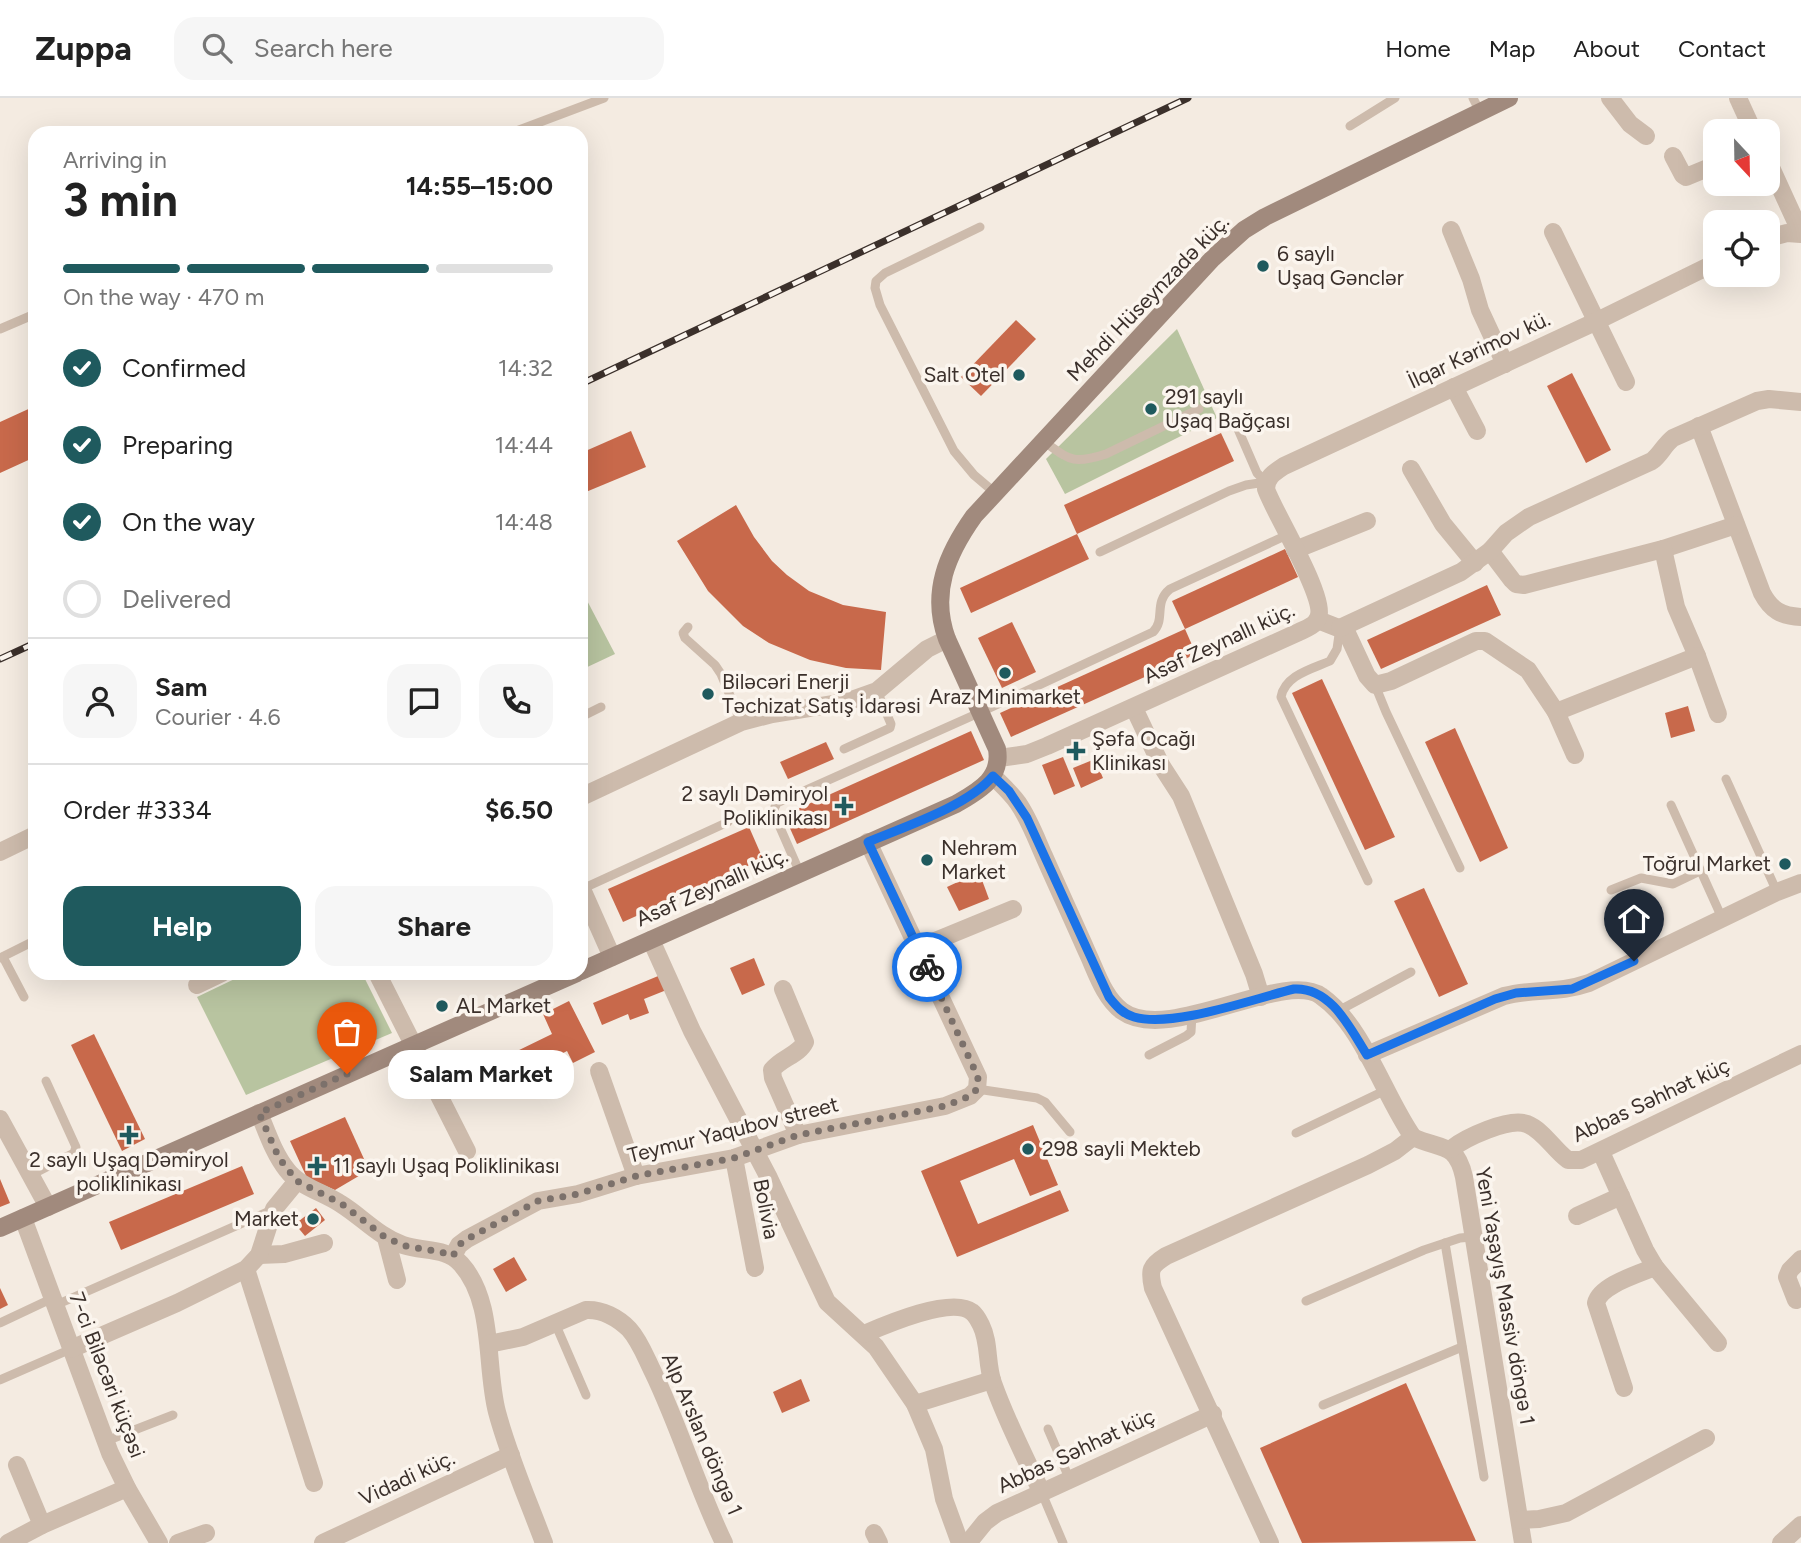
<!DOCTYPE html>
<html lang="en">
<head>
<meta charset="utf-8">
<style>
  body { margin:0; font-family:Figtree,sans-serif; background:#f6f6f6; color:#222; height:100vh; display:flex; flex-direction:column; font-size:26px; white-space:nowrap }
  * { box-sizing:border-box; margin:0 }
  p { font-size:23px; color:#767676 }
  .icon { flex:none; width:38px; height:38px; fill:none; stroke:currentColor; stroke-width:2; stroke-linecap:round; stroke-linejoin:round }
  .map { position:relative; flex:1; overflow:hidden }
  .panel { position:absolute; left:28px; top:28px; width:560px; height:854px; display:flex; flex-direction:column; background:#fff; border-radius:21px; box-shadow:0 7px 28px #0002 }
  .panel>* { flex:none }
  .needle { width:46px; rotate:158deg }
  .controls { position:absolute; left:1703px; top:21px; display:grid; gap:14px }
  .controls a { display:grid; place-items:center; width:77px; height:77px; border-radius:14px; background:#fff; box-shadow:0 7px 28px #0002; font-size:35px }
  .pin { position:absolute; display:grid; place-items:center; width:60px; height:60px; color:#fff; margin:-72px -30px; border-radius:50% 50% 50% 0; rotate:-45deg; box-shadow:0 0 7px #0007 }
  .pin .icon { rotate:45deg }
  .courier { position:absolute; display:grid; place-items:center; width:70px; height:70px; margin:-35px; border:5px solid #1a73e8; border-radius:50%; background:#fff; color:#222; box-shadow:0 2px 9px #0007 }
  .bubble { position:absolute; height:49px; border-radius:21px; background:#fff; box-shadow:0 7px 28px #0002; font-size:23px; font-weight:700; line-height:49px; text-align:center }
  .overview em { font-style:normal; font-weight:700 }
  .overview div { display:flex; flex-direction:column-reverse }
  .overview { display:flex; align-items:center; justify-content:space-between; height:119px; padding:0 35px }
  h1 { font-size:46px; font-weight:700; line-height:52px }
  .bar { display:grid; grid-template-columns:repeat(4,1fr); gap:10px 7px; align-content:center; height:84px; padding:0 35px }
  .bar i { height:9px; border-radius:5px; background:#e0e0e0 }
  .bar .selected { background:#1f5a5e }
  .bar p { grid-column:span 4 }
  .line { display:flex; align-items:center; gap:18px; padding:0 35px; border-top:2px solid #e0e0e0 }
  .line div { flex:1 }
  .round { display:grid; place-items:center; flex:none; width:74px; height:74px; border-radius:21px; background:#f6f6f6 }
  ol { padding:0 35px; list-style:none }
  li { display:flex; align-items:center; gap:21px; height:77px }
  li p { margin-inline-start:auto }
  li .icon { padding:7px; border-radius:50%; background:#1f5a5e; color:#fff; stroke-width:4 }
  li:last-child { color:#767676 }
  li i { width:38px; height:38px; border:4px solid #e0e0e0; border-radius:50% }
  .cta { display:flex; gap:14px; margin-top:auto; padding:14px 35px }
  .cta a { flex:1; height:80px; border-radius:21px; background:#1f5a5e; color:#fff; font-size:28px; font-weight:700; line-height:80px; text-align:center }
  .cta a+a { background:#f6f6f6; color:#222 }
  header { display:flex; align-items:center; gap:42px; box-sizing:border-box; height:98px; padding:0 35px; background:#fff; border-bottom:2px solid #e0e0e0 }
  header strong { font-size:33px }
  nav { display:flex; gap:38px; margin-inline-start:auto; font-size:24px }
  .search { width:490px; height:63px; background:#f6f6f6; display:flex; align-items:center; gap:18px; box-sizing:border-box; padding:0 24px; border-radius:21px; color:#767676; font-size:26px }
  .map>svg:first-child { display:block }
  .green { fill:#b8c4a0 }
  .building { fill:#c8694b }
  .lines { fill:none; stroke-linecap:round; stroke-linejoin:round }
  .lane { stroke:#cdbbac; stroke-width:9 }
  .street { stroke:#cdbbac; stroke-width:18 }
  .secondary { stroke:#a18a7d; stroke-width:18 }
  .rail-casing { stroke:#3b302b; stroke-width:7 }
  .rail { stroke:#fbf5ee; stroke-width:4.5; stroke-dasharray:13; stroke-linecap:butt }
  .done { stroke:#7c716b; stroke-width:7; stroke-dasharray:0 12.6 }
  .route { stroke:#1a73e8; stroke-width:9 }
  .poi-dot { fill:#1f5a5e; stroke:#fbf5ee; stroke-width:2.5 }
  .labels { text-anchor:middle; stroke-width:7; stroke-linejoin:round; paint-order:stroke }
  .poi-label { font-size:21px; fill:#3b302b; stroke:#fbf5ee; text-anchor:start }
  .street-label { font-size:21px; fill:#3b302b; stroke:#fbf5ee }
</style>
</head>
<body>
<header>
<strong>Zuppa</strong>
<div class="search"><svg class="icon" aria-label="search" viewBox="0 0 24 24"><circle cx="10" cy="10" r="6"/><path d="M15 15l6 6"/></svg>Search here</div>
<nav><a>Home</a><a>Map</a><a>About</a><a>Contact</a></nav>
</header>
<div class="map">
<svg width="1801" height="1445" viewBox="0 0 1801 1445">
  <rect width="100%" height="100%" fill="#f4ebe1"/>
  <g class="green">
    <polygon points="1177,231 1217,320 1065,396 1046,361"/>
    <polygon points="581,491 615,556 581,572"/>
    <polygon points="247,875 362,875 392,935 246,997 197,899"/>
  </g>
  <g class="building">
    <polygon points="1016,222 1036,241 981,298 961,279"/>
    <polygon points="1572,275 1611,352 1586,365 1547,288"/>
    <polygon points="35,308 35,359 0,375 0,324"/>
    <polygon points="631,333 646,369 581,396 581,355"/>
    <polygon points="1221,335 1234,363 1077,436 1064,407"/>
    <polygon points="736,407 754,439 772,463 787,477 809,493 843,507 886,514 881,572 846,570 810,562 769,545 743,528 708,493 677,443"/>
    <polygon points="1077,436 1089,461 971,515 960,490"/>
    <polygon points="1285,451 1298,479 1185,531 1172,503"/>
    <polygon points="1487,487 1501,517 1381,571 1367,542"/>
    <polygon points="1012,524 1036,574 1002,590 978,540"/>
    <polygon points="1185,531 1196,556 1011,639 1000,615"/>
    <polygon points="1322,581 1395,739 1365,752 1292,595"/>
    <polygon points="1688,608 1695,633 1671,640 1665,615"/>
    <polygon points="1455,630 1508,750 1480,764 1425,644"/>
    <polygon points="971,633 984,662 797,746 784,717"/>
    <polygon points="826,644 834,661 788,681 780,664"/>
    <polygon points="1063,659 1075,688 1054,697 1042,667"/>
    <polygon points="1095,661 1103,680 1081,690 1073,670"/>
    <polygon points="749,729 763,761 623,824 608,791"/>
    <polygon points="979,774 989,801 959,813 947,789"/>
    <polygon points="1424,790 1468,886 1439,899 1394,803"/>
    <polygon points="754,860 765,887 742,897 730,870"/>
    <polygon points="663,876 669,891 644,901 649,915 630,922 628,916 602,927 593,905"/>
    <polygon points="569,903 595,954 573,965 567,953 523,976 513,955 552,936 543,916"/>
    <polygon points="94,936 145,1041 122,1053 71,947"/>
    <polygon points="345,1019 369,1072 335,1092 307,1080 290,1043"/>
    <polygon points="1033,1027 1058,1087 1030,1098 1014,1061 960,1083 978,1126 1060,1092 1069,1113 957,1159 921,1073"/>
    <polygon points="242,1068 254,1096 121,1152 109,1124"/>
    <polygon points="0,1081 10,1105 0,1109"/>
    <polygon points="316,1110 325,1122 305,1138 295,1126"/>
    <polygon points="514,1159 527,1182 506,1194 493,1171"/>
    <polygon points="0,1190 8,1207 0,1211"/>
    <polygon points="801,1281 810,1303 782,1315 773,1294"/>
    <polygon points="1406,1285 1476,1443 1302,1445 1260,1350"/>
  </g>
  <g class="lines">
    <g class="lane">
      <polyline points="1473,0 1480,14"/>
      <polyline points="1350,28 1395,0"/>
      <polyline points="511,35 604,0"/>
      <polyline points="980,129 885,175 876,183 875,190 880,207 954,353 974,377 994,394"/>
      <polyline points="0,231 35,216"/>
      <polyline points="1234,322 1257,375 1266,384"/>
      <path d="M1042,342C1070,362 1072,367 1106,356L1199,311"/>
      <polyline points="1100,454 1229,393 1246,387 1266,384"/>
      <polyline points="688,529 683,535 685,540 715,567 721,576 741,624"/>
      <path d="M1340,530L1337,551L1330,563C1312,571 1285,577 1281,599L1368,783"/>
      <polyline points="1375,587 1386,614 1460,770"/>
      <polyline points="581,619 601,609"/>
      <polyline points="844,651 890,630 891,626 877,593"/>
      <polyline points="1726,681 1777,794"/>
      <polyline points="1671,707 1722,820"/>
      <path d="M800,775L775,718L774,711L777,705L981,614L1153,534C1166,521 1153,505 1170,491L1287,437"/>
      <polyline points="582,791 728,724"/>
      <polyline points="1611,792 1641,780 1673,786 1700,773"/>
      <polyline points="3,859 24,899"/>
      <polyline points="0,860 32,844"/>
      <polyline points="1338,913 1411,874"/>
      <polyline points="1149,957 1186,938 1191,934 1192,916"/>
      <polyline points="977,991 1037,1000 1045,1004 1070,1034"/>
      <polyline points="1296,1035 1386,992"/>
      <polyline points="31,1077 74,1055 76,1049 46,983"/>
      <polyline points="1445,1145 1484,1379"/>
      <polyline points="1306,1203 1424,1152 1460,1140 1472,1139"/>
      <polyline points="56,1207 272,1112"/>
      <polyline points="0,1225 53,1200"/>
      <polyline points="555,1225 586,1297"/>
      <polyline points="0,1282 71,1251"/>
      <polyline points="1323,1307 1462,1249"/>
      <polyline points="1048,1331 1069,1380"/>
      <polyline points="106,1343 173,1317"/>
      <polyline points="1041,1393 1063,1445"/>
    </g>
    <g class="street">
      <polyline points="1610,0 1630,26 1646,38"/>
      <polyline points="1738,0 1753,33"/>
      <polyline points="1673,58 1683,77 1686,79 1715,67"/>
      <polyline points="1768,63 1801,135"/>
      <polyline points="1451,132 1471,181 1480,212 1505,266"/>
      <polyline points="1553,134 1626,284"/>
      <polyline points="1768,140 1787,135 1801,136"/>
      <polyline points="1454,289 1477,333"/>
      <path d="M1699,328L1762,495C1771,512 1781,518 1801,519"/>
      <polyline points="1411,371 1443,426 1475,465"/>
      <polyline points="1295,452 1367,423"/>
      <polyline points="1490,453 1512,482 1516,486 1524,487 1663,451 1736,427"/>
      <polyline points="1318,522 1346,533 1367,578 1375,587 1391,583 1476,543 1485,543 1528,572 1556,614 1697,558 1676,509 1663,451"/>
      <path d="M1340,530L1461,474L1490,453L1506,435L1529,419L1652,363C1661,356 1664,347 1673,340L1757,303L1769,301L1801,304"/>
      <polyline points="1697,558 1718,616"/>
      <polyline points="1134,610 1161,667 1181,698 1254,876 1261,899"/>
      <polyline points="1556,614 1575,657"/>
      <path d="M999,660L1027,656L1047,648L1299,534C1305,531 1314,528 1317,522C1330,504 1274,415 1266,391C1266,379 1275,374 1284,368L1597,223L1715,165"/>
      <path d="M993,678C1002,687 1011,695 1018,705C1029,721 1036,740 1044,758C1058,790 1073,822 1087,854C1096,873 1104,900 1122,913C1168,947 1284,871 1321,898C1363,927 1384,998 1413,1039C1440,1052 1456,1043 1464,1079L1523,1445"/>
      <polyline points="581,699 741,624 772,616 846,604 877,593 927,551 947,541"/>
      <polyline points="0,754 35,737"/>
      <polyline points="581,789 612,859"/>
      <polyline points="651,842 692,933 769,1080 827,1204 876,1249 915,1306 934,1351 944,1401 960,1445"/>
      <polyline points="918,850 1013,811"/>
      <polyline points="377,875 467,1053"/>
      <polyline points="197,887 222,875"/>
      <path d="M783,891L805,944C799,957 781,960 772,972L773,980L798,1037"/>
      <path d="M1367,957L1504,898C1535,890 1557,896 1589,885L1777,794L1801,785"/>
      <polyline points="599,973 636,1078"/>
      <path d="M259,1015C267,1034 274,1056 287,1072C300,1089 323,1094 341,1106C362,1119 378,1138 403,1147C423,1154 446,1149 461,1166C495,1204 485,1268 497,1314C509,1359 528,1402 544,1445"/>
      <polyline points="0,1021 48,1109"/>
      <path d="M1451,1051C1465,1040 1509,1019 1527,1026C1544,1033 1554,1052 1568,1062H1581L1801,956"/>
      <polyline points="1601,1054 1645,1152 1655,1169 1718,1245"/>
      <polyline points="734,1060 755,1170"/>
      <polyline points="1577,1118 1621,1098"/>
      <polyline points="23,1120 110,1355 127,1390 159,1445"/>
      <polyline points="386,1140 397,1182"/>
      <polyline points="259,1157 284,1156 324,1145"/>
      <polyline points="453,1158 459,1147 467,1141 538,1103 578,1096 636,1078 734,1060 798,1037 945,1008 970,998 977,991 978,979 868,744"/>
      <polyline points="246,1171 314,1385"/>
      <polyline points="1796,1202 1787,1179 1790,1172 1801,1161"/>
      <path d="M864,1236C885,1227 952,1198 972,1214C976,1217 979,1223 981,1227C990,1245 986,1266 993,1285C1006,1322 1024,1357 1041,1393"/>
      <path d="M489,1246L523,1239L586,1212C602,1211 618,1220 629,1231C640,1243 646,1260 653,1274C680,1330 697,1389 724,1445"/>
      <polyline points="71,1251 177,1205 246,1171 259,1157 274,1111 297,1083"/>
      <path d="M1624,1290L1596,1205C1600,1187 1639,1176 1655,1169"/>
      <polyline points="915,1306 992,1282"/>
      <polyline points="17,1367 42,1427"/>
      <polyline points="1520,1422 1539,1421 1566,1415 1706,1340"/>
      <polyline points="874,1435 879,1445"/>
      <polyline points="8,1445 42,1427 127,1390"/>
      <polyline points="178,1445 206,1435"/>
      <polyline points="323,1445 511,1357"/>
      <polyline points="968,1445 985,1424 997,1415 1213,1316"/>
      <path d="M1270,1445L1153,1190C1149,1172 1150,1168 1166,1158L1368,1067L1395,1053L1413,1039"/>
      <polyline points="1781,1445 1801,1427"/>
    </g>
    <g class="secondary">
      <path d="M581,873L956,706C978,693 1002,681 997,651L947,541C930,495 947,456 974,418L1213,160L1244,132L1265,119L1509,0"/>
      <polyline points="0,1130 577,875"/>
    </g>
    <g class="rail-casing">
      <g id="rail">
        <polyline points="581,286 1188,0"/>
        <polyline points="0,561 35,545"/>
      </g>
    </g>
    <use href="#rail" class="rail"/>
  </g>
  <g class="lines">
    <polyline class="done" points="347,976 259,1015 279,1060 297,1083 342,1106 386,1140 406,1148 441,1154 453,1158 459,1147 467,1141 538,1103 578,1096 636,1078 734,1060 798,1037 945,1008 970,998 977,991 978,979 927,869"/>
    <path class="route" d="M927,869L868,744C904,729 968,708 993,678L1009,693L1027,720L1109,899C1116,908 1123,916 1134,919C1174,930 1252,901 1294,891C1331,889 1350,930 1367,957L1495,901L1516,895L1572,891L1634,863"/>
  </g>
  <g class="poi-dot">
    <circle cx="1263" cy="168" r="7"/>
    <circle cx="1019" cy="277" r="7"/>
    <circle cx="1151" cy="311" r="7"/>
    <circle cx="1005" cy="575" r="7"/>
    <circle cx="708" cy="596" r="7"/>
    <path d="M1072.5 642.5h7v7h7v7h-7v7h-7v-7h-7v-7h7z"/>
    <path d="M840.5 697.5h7v7h7v7h-7v7h-7v-7h-7v-7h7z"/>
    <circle cx="927" cy="762" r="7"/>
    <circle cx="1785" cy="766" r="7"/>
    <circle cx="442" cy="908" r="7"/>
    <path d="M125.5 1026.5h7v7h7v7h-7v7h-7v-7h-7v-7h7z"/>
    <circle cx="1028" cy="1051" r="7"/>
    <path d="M313.5 1057.5h7v7h7v7h-7v7h-7v-7h-7v-7h7z"/>
    <circle cx="313" cy="1121" r="7"/>
  </g>
  <g class="labels">
    <g class="poi-label">
      <text x="1277" y="163">6 saylı<tspan x="1277" dy="24">Uşaq Gənclər</tspan></text>
      <text x="1005" y="284" text-anchor="end">Salt Otel</text>
      <text x="1165" y="306">291 saylı<tspan x="1165" dy="24">Uşaq Bağçası</tspan></text>
      <text x="722" y="591">Biləcəri Enerji<tspan x="722" dy="24">Təchizat Satış İdarəsi</tspan></text>
      <text x="1005" y="606" text-anchor="middle">Araz Minimarket</text>
      <text x="1092" y="648">Şəfa Ocağı<tspan x="1092" dy="24">Klinikası</tspan></text>
      <text x="828" y="703" text-anchor="end">2 saylı Dəmiryol<tspan x="828" dy="24">Poliklinikası</tspan></text>
      <text x="941" y="757">Nehrəm<tspan x="941" dy="24">Market</tspan></text>
      <text x="1771" y="773" text-anchor="end">Toğrul Market</text>
      <text x="456" y="915">AL Market</text>
      <text x="1042" y="1058">298 sayli Mekteb</text>
      <text x="129" y="1069" text-anchor="middle">2 saylı Uşaq Dəmiryol<tspan x="129" dy="24">poliklinikası</tspan></text>
      <text x="333" y="1075">11 saylı Uşaq Poliklinikası</text>
      <text x="299" y="1128" text-anchor="end">Market</text>
    </g>
    <g class="street-label">
      <text transform="translate(1148 200) rotate(-46)" y="7">Mehdi Hüseynzadə küç.</text>
      <text transform="translate(1479 252) rotate(-25)" y="7">İlqar Kərimov kü.</text>
      <text transform="translate(1219 545) rotate(-25)" y="7">Asəf Zeynallı küç.</text>
      <text transform="translate(712 789) rotate(-24)" y="7">Asəf Zeynallı küç.</text>
      <text transform="translate(1651 1002) rotate(-25)" y="7">Abbas Səhhət küç</text>
      <text transform="translate(733 1032) rotate(-14)" y="7">Teymur Yaqubov street</text>
      <text transform="translate(766 1111) rotate(79)" y="7">Bolivia</text>
      <text transform="translate(1505 1198) rotate(80)" y="7">Yeni Yaşayış Massiv döngə 1</text>
      <text transform="translate(107 1277) rotate(69)" y="7">7-ci Biləcəri küçəsi</text>
      <text transform="translate(702 1336) rotate(67)" y="7">Alp Arslan döngə 1</text>
      <text transform="translate(1076 1353) rotate(-25)" y="7">Abbas Səhhət küç</text>
      <text transform="translate(407 1380) rotate(-25)" y="7">Vidadi küç.</text>
    </g>
  </g>
</svg>
<div class="controls">
<a><svg class="needle" viewBox="-14 -14 28 28"><path d="M0-13l5 13h-10z" fill="#e53935"/><path d="M0 13l5-13h-10z" fill="#767676"/></svg></a>
<a><svg class="icon" aria-label="locate" viewBox="0 0 24 24"><circle cx="12" cy="12" r="6"/><path d="M12 2v4M12 18v4M2 12h4M18 12h4"/></svg></a>
</div>
<div class="pin" style="left:347px;top:976px;background:#ea580c"><svg class="icon" aria-label="bag" viewBox="0 0 24 24"><path d="M5 8h14l-1 12H6zM9 8a3 3 0 0 1 6 0"/></svg></div>
<div class="pin" style="left:1634px;top:863px;background:#1f2937"><svg class="icon" aria-label="home" viewBox="0 0 24 24"><path d="M3 11l9-7 9 7M6 9v11h12V9"/></svg></div>
<div class="courier" style="left:927px;top:869px"><svg class="icon" aria-label="bike" viewBox="0 0 24 24"><circle cx="6" cy="16" r="4"/><circle cx="18" cy="16" r="4"/><path d="M6 16l4-8h5l3 8M10 8l3 8H6M13 5h3"/></svg></div>
<div class="bubble" style="left:388px;top:952px;width:186px">Salam Market</div>
<section class="panel">
<div class="overview"><div><h1>3 min</h1><p>Arriving in</p></div><em>14:55–15:00</em></div>
<div class="bar"><i class="selected"></i><i class="selected"></i><i class="selected"></i><i></i><p>On the way · 470 m</p></div>
<ol>
<li><svg class="icon" aria-label="check" viewBox="0 0 24 24"><path d="M5 12l5 5 9-10"/></svg>Confirmed<p>14:32</p></li>
<li><svg class="icon" aria-label="check" viewBox="0 0 24 24"><path d="M5 12l5 5 9-10"/></svg>Preparing<p>14:44</p></li>
<li><svg class="icon" aria-label="check" viewBox="0 0 24 24"><path d="M5 12l5 5 9-10"/></svg>On the way<p>14:48</p></li>
<li><i></i>Delivered</li>
</ol>
<div class="line" style="height:126px"><a class="round"><svg class="icon" aria-label="person" viewBox="0 0 24 24"><circle cx="12" cy="8" r="4"/><path d="M4 21q1-7 8-7t8 7"/></svg></a><div><b>Sam</b><p>Courier · 4.6</p></div><a class="round"><svg class="icon" aria-label="chat" viewBox="0 0 24 24"><path d="M4 5h16v11H9l-5 4z"/></svg></a><a class="round"><svg class="icon" aria-label="phone" viewBox="0 0 24 24"><path d="M5 4h4l2 5-3 2q2 4 5 5l2-3 5 2v4C11 20 4 13 5 4z"/></svg></a></div>
<div class="line" style="height:91px"><div>Order #3334</div><b>$6.50</b></div>
<div class="cta"><a>Help</a><a>Share</a></div>
</section>
</div>
</body>
</html>
